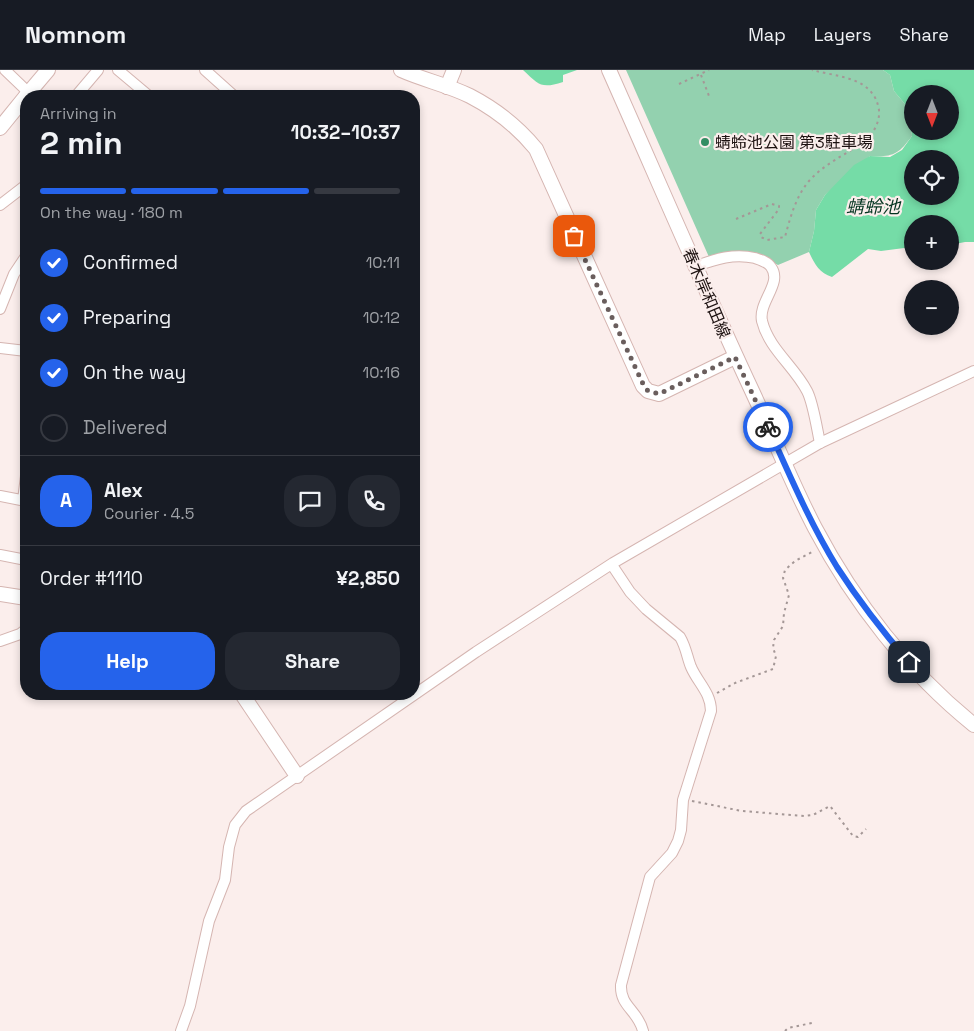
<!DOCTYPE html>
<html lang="en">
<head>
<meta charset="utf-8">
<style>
  body { margin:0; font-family:"Space Grotesk","Noto Sans JP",sans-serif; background:#242831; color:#f1f3f6; height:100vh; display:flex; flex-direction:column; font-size:19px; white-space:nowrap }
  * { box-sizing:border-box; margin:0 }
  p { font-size:16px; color:#9ea1a6 }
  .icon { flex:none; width:28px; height:28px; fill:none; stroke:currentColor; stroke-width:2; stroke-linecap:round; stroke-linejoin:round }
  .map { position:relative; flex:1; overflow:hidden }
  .details { position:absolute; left:20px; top:20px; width:400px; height:610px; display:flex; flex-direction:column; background:#171b24; border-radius:20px; box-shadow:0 2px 8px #0003 }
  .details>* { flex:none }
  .needle { width:32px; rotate:180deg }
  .fabs { position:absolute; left:904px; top:15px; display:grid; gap:10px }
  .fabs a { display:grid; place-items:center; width:55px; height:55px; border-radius:50%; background:#171b24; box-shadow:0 2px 8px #0003; font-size:25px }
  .pin { position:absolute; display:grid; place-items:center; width:42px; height:42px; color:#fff; margin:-21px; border-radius:10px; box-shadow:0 2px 8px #0006 }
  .courier { position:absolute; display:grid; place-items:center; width:50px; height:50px; margin:-25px; border:4px solid #2563eb; border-radius:50%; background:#fff; color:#222; box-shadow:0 1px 6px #0007 }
  .overview em { font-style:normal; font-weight:800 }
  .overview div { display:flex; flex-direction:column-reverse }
  .overview { display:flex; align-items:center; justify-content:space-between; height:85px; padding:0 20px }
  h1 { font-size:32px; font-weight:800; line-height:38px }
  .bar { display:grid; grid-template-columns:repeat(4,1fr); gap:8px 5px; align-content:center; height:60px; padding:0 20px }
  .bar i { height:6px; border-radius:4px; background:#363941 }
  .bar .selected { background:#2563eb }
  .bar p { grid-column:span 4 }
  .line { display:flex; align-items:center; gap:12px; padding:0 20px; border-top:1px solid #363941 }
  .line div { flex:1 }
  .round { display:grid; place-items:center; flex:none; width:52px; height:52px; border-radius:20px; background:#242831 }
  ol { padding:0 20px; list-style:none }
  li { display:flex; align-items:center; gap:15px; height:55px }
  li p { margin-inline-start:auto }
  li .icon { padding:5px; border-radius:50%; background:#2563eb; color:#fff; stroke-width:4 }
  li:last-child { color:#9ea1a6 }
  li i { width:28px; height:28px; border:2px solid #363941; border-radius:50% }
  .button { display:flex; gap:10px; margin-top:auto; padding:10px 20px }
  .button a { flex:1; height:58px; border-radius:20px; background:#2563eb; color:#fff; font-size:20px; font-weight:800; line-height:58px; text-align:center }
  .button a+a { background:#242831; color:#f1f3f6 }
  header { display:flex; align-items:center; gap:30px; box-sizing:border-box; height:70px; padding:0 25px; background:#171b24; border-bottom:1px solid #363941 }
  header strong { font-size:24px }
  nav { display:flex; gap:28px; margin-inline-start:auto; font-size:18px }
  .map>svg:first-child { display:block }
  .green { fill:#93d1af }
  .water { fill:#75dca7; fill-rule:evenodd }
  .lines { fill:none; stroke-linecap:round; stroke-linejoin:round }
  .street-casing { stroke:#d5b5b1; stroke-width:12 }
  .secondary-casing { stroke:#d5b5b1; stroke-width:16 }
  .path { stroke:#a49796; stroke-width:2; stroke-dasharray:2.5 4; stroke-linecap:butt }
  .street { stroke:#fff; stroke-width:10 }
  .secondary { stroke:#fff; stroke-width:14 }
  .done { stroke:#6a5e5d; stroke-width:5; stroke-dasharray:0 9 }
  .route { stroke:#2563eb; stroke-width:6 }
  .poi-dot { fill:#338d63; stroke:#fbeeec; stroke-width:2 }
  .labels { text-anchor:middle; stroke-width:4.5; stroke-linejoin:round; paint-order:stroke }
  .poi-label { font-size:16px; fill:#1c1110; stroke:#fbeeec; text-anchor:start }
  .street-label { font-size:16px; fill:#1c1110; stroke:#fbeeec }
  .water-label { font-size:18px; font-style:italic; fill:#043420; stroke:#fbeeec }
</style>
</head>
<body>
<header>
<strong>Nomnom</strong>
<nav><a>Map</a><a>Layers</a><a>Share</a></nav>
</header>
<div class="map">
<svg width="974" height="961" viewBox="0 0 974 961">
  <rect width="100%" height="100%" fill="#fbeeec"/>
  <path class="green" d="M626,0H883L890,5L894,21L909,39L912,66C898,85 893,87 870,86L825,125L816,140L814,161L809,182L778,195C753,181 737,178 709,187Z"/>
  <g class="water">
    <path d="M523,0H577L563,5V12C541,19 539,15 523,0Z"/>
    <path d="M883,0H974V172H965L950,175V154H912V177L881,181L868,179L832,207C819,203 814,193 809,182L814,161L816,140L825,125L854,95L870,86L890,87L902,80L912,66L909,39L894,21L890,5ZM912,24H950V61H912ZM912,89H950V126H912Z"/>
  </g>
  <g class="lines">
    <g class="street-casing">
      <g id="street">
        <polyline points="5,0 29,23"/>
        <polyline points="118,0 149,26"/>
        <polyline points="205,0 234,26"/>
        <polyline points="76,26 98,0"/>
        <polyline points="0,135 26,115"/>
        <path d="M696,196C716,189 734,183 755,188C761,190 768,192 771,197C783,213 758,232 762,251C769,279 794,296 807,321C813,332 817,359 820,373"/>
        <polyline points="0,239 14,204 26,186"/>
        <polyline points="0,278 26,281"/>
        <polyline points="0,426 26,431"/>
        <polyline points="23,430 26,406"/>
        <polyline points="0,485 26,490"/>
        <path d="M614,498L630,522L646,539L680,567C686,577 687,587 691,597C698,613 711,623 711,641L683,730L681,760L678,771L672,783L650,807L621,915C620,937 638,940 643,961"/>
        <polyline points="0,571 20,564 26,559"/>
        <polyline points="181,961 190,936 209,851 225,810 229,777 235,755 246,741 476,582 613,493 820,373 974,301"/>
      </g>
    </g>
    <g class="secondary-casing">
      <g id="secondary">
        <path d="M401,0C423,10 448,15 470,26C495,39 518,57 536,79L643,316L648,321L659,324L735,287"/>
        <path d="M609,0C657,108 703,216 753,323C774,368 792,414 815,458C854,532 908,602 974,655"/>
        <polyline points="447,17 454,0"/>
        <polyline points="26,26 48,0"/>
        <polyline points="0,58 26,26"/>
        <polyline points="0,524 26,528"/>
        <polyline points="242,624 297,706"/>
      </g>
    </g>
    <g class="path">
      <polyline points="701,5 709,26"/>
      <polyline points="679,14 709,0"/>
      <path d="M736,149L772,134L779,136V139L760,164L761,167L767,170L785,167C790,148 796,126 809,111C827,91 849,84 868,68C875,61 880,50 879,40C874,7 838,7 812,0"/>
      <polyline points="717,623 735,613 773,599 776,586 773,578 774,570 783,556 784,543 789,525 783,508 785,500 795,491 814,481"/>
      <polyline points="692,731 742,741 804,746 813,745 830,736 853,766 858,767 866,759"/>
      <polyline points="785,961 788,958 812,953"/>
    </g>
    <use href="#street" class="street"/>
    <use href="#secondary" class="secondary"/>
  </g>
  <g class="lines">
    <polyline class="done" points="574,166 644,316 648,321 659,324 735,287 768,357"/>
    <path class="route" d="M768,357C789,404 810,453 837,497C859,531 883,562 909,592"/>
  </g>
  <circle class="poi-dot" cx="705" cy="72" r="5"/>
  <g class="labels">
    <g class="poi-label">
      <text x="715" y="78">蜻蛉池公園 第3駐車場</text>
    </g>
    <g class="street-label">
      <text transform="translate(707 223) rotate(67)" y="6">春木岸和田線</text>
    </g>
    <g class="water-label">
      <text x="873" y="143">蜻蛉池</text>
    </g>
  </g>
</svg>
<div class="fabs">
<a><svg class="needle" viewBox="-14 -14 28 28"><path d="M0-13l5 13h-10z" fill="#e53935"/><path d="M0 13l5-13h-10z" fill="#9ea1a6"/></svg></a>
<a><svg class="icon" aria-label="locate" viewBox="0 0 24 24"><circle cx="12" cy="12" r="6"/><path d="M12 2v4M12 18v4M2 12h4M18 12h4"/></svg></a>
<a>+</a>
<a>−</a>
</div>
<div class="pin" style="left:574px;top:166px;background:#ea580c"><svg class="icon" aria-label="bag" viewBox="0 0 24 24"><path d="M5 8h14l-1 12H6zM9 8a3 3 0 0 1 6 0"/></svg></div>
<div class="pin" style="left:909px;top:592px;background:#1f2937"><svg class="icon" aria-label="home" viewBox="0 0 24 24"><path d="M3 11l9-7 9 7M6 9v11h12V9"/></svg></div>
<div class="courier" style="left:768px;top:357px"><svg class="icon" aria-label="bike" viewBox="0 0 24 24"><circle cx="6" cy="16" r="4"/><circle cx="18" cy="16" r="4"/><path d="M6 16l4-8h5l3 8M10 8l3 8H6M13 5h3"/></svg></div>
<section class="details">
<div class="overview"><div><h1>2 min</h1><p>Arriving in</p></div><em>10:32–10:37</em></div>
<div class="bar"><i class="selected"></i><i class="selected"></i><i class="selected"></i><i></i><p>On the way · 180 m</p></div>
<ol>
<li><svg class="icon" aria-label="check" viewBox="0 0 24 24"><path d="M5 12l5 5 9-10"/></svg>Confirmed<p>10:11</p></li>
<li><svg class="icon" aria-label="check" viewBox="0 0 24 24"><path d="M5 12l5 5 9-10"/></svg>Preparing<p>10:12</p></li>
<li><svg class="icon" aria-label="check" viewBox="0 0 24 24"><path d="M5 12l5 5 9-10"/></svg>On the way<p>10:16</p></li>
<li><i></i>Delivered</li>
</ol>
<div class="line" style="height:90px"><b class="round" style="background:#2563eb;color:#fff">A</b><div><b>Alex</b><p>Courier · 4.5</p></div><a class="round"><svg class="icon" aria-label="chat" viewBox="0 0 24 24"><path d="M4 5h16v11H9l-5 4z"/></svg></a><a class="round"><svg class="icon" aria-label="phone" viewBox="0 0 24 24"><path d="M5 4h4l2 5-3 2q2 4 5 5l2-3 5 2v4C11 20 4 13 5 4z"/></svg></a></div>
<div class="line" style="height:65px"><div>Order #1110</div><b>¥2,850</b></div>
<div class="button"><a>Help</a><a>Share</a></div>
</section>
</div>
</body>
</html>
